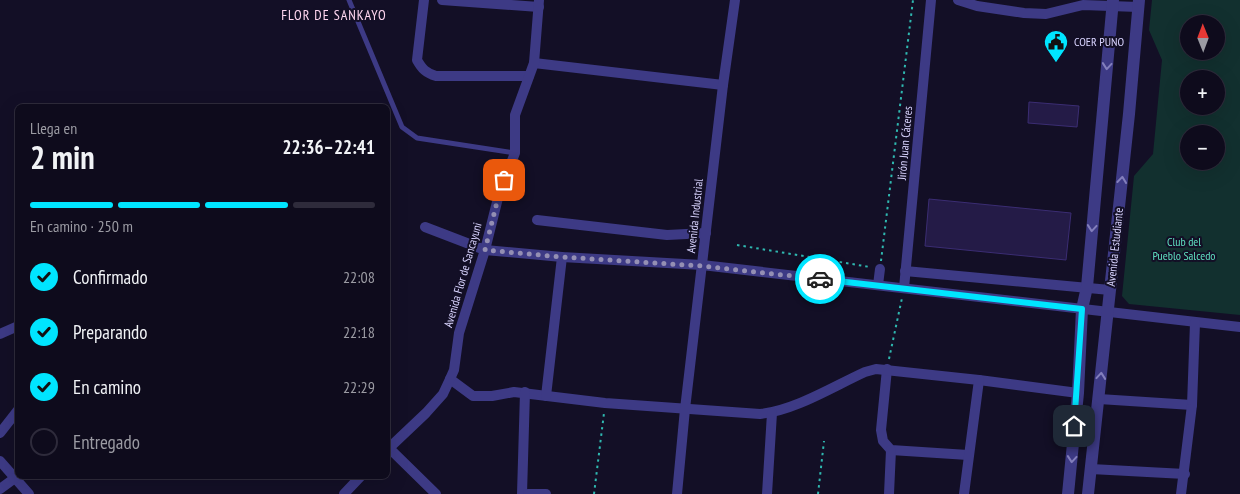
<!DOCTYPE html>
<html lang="es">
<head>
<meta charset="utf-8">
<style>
  body { margin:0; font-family:"PT Sans Narrow",sans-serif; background:#171425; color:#f1f3f6; height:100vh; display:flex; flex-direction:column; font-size:19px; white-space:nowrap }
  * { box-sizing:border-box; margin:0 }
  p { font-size:16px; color:#9b9ba3 }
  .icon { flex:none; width:28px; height:28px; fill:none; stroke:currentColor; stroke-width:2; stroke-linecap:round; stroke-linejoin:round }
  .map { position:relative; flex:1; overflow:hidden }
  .panel { position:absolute; left:15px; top:104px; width:375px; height:375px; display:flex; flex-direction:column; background:#0e0b1c; border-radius:8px; box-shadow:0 5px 20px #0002,0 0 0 1px #2e2b3b }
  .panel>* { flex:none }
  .needle { width:32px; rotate:359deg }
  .controls { position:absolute; left:1180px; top:15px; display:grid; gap:10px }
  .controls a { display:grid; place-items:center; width:45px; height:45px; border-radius:50%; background:#0e0b1c; box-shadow:0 5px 20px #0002,0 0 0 1px #2e2b3b; font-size:25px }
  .pin { position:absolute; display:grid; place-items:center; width:42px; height:42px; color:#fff; margin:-21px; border-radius:10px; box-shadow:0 2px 8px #0006 }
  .courier { position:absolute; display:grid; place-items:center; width:50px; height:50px; margin:-25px; border:4px solid #00e5ff; border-radius:50%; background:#fff; color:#222; box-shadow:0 1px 6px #0007 }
  .head em { font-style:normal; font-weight:800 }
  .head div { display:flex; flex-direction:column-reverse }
  .head { display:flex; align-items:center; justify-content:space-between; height:85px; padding:0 15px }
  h1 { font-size:32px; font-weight:800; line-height:38px }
  .bar { display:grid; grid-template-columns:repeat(4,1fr); gap:8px 5px; align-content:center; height:60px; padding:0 15px }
  .bar i { height:6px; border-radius:4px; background:#2e2b3b }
  .bar .current { background:#00e5ff }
  .bar p { grid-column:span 4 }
  ol { padding:0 15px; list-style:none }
  li { display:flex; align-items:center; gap:15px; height:55px }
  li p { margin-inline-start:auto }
  li .icon { padding:5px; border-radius:50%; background:#00e5ff; color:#111; stroke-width:4 }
  li:last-child { color:#9b9ba3 }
  li i { width:28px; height:28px; border:2px solid #2e2b3b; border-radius:50% }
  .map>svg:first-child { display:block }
  .green { fill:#12302f; fill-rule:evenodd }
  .building { fill:#241b47; stroke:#3b2d73 }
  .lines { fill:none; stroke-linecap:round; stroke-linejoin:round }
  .path { stroke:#2fb8b0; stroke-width:2; stroke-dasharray:2.5 4; stroke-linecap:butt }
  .service { stroke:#3d3a85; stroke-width:5 }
  .minor { stroke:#3d3a85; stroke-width:10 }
  .tertiary { stroke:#3d3a85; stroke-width:12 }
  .oneway { stroke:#837fbc }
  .done { stroke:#948fb3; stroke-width:5; stroke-dasharray:0 9 }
  .route { stroke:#00e5ff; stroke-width:6 }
  .labels { text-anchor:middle; stroke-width:4; stroke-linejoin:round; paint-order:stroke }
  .poi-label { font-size:12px; fill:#d9d4ff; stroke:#130f26; text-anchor:start }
  .street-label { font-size:12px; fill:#d9d4ff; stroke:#130f26 }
  .park-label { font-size:12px; fill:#5fe0c0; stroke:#130f26 }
  .neighbourhood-label { font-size:14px; letter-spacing:1px; fill:#ffd6f0; stroke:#130f26 }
</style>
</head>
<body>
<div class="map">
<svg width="1240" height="494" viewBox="0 0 1240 494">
  <rect width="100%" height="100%" fill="#130f26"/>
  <path class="green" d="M1152,0H1240V315L1129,304L1122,296L1134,176L1153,154L1162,60L1149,30ZM1189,24H1216V51H1189ZM1189,79H1216V106H1189ZM1189,134H1216V161H1189Z"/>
  <g class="building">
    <polygon points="1029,102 1079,106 1077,127 1028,123"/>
    <polygon points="929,199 1071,213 1066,260 925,246"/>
  </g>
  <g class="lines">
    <g class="path">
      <polyline points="737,245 870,267"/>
      <polyline points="881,261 913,0"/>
      <polyline points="889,359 902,298"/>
      <polyline points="594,494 604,413"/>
      <polyline points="818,494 824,441"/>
    </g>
    <polyline class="service" points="349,0 402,127 417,138 515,153"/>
    <g class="minor">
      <path d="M424,0L417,60C422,69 426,73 436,76H529"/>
      <polyline points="442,0 539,7"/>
      <polyline points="958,0 977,6 1024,13 1046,14 1083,5 1138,7"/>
      <polyline points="534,63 723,85"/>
      <polyline points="537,220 667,235 706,233"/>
      <polyline points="425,227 485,250 562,257 702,265 1240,327"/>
      <polyline points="905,271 1110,290"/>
      <polyline points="878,285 880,269"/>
      <polyline points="904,288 931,0"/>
      <polyline points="0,334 18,326"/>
      <polyline points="887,369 881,430 883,441 891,450 968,455"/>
      <path d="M450,379L473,396H492L514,392L605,403L760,414C794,411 834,386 865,372L876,369L979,380L1078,393"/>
      <polyline points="546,396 562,257"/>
      <polyline points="1099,399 1192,405"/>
      <polyline points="0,433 18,410"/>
      <polyline points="389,448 436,494"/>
      <polyline points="388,449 426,413 443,394 450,379 454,370 459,333 485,250 499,194 515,153 515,115 534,63 539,0"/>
      <polyline points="0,461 29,494"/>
      <polyline points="1091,469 1185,474"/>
      <polyline points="0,489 15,478"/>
      <polyline points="344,494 361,476"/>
      <polyline points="522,494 525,392"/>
      <polyline points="528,494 546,494"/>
      <polyline points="677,494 685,409 723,85 735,0"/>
      <polyline points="767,494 772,413"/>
      <polyline points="889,494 891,450"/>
      <polyline points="964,494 979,380"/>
      <polyline points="1181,494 1192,405 1195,323"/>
    </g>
    <g class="tertiary">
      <polyline points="1068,494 1078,393 1082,309 1087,287 1113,0"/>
      <polyline points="1088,494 1129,114 1139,0"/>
    </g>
  </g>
  <defs><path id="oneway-chevron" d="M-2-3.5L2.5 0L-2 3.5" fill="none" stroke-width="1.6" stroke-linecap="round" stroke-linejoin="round" transform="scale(1.25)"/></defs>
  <g class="oneway">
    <use href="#oneway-chevron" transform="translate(1107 66) rotate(95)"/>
    <use href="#oneway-chevron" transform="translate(1122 180) rotate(-84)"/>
    <use href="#oneway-chevron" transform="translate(1092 228) rotate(95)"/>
    <use href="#oneway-chevron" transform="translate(1101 376) rotate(-85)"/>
    <use href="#oneway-chevron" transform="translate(1072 459) rotate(95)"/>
  </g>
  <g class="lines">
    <polyline class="done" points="504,180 499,194 485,250 562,257 702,266 820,279"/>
    <polyline class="route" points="820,279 1082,309 1074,426"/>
  </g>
  <defs>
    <g id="civic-pin" transform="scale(1.25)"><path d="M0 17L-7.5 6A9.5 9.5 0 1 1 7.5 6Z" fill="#00e5ff" stroke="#130f26"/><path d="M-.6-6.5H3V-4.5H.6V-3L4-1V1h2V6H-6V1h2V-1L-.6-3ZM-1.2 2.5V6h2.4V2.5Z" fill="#111"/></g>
  </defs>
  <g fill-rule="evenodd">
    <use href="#civic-pin" x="1056" y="42"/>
  </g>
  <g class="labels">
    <g class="poi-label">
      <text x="1074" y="46">COER PUNO</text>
    </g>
    <g class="street-label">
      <text transform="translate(905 143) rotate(-85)" y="4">Jirón Juan Cáceres</text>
      <text transform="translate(695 216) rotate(-84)" y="4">Avenida Industrial</text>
      <text transform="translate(1115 247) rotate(-84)" y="4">Avenida Estudiante</text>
      <text transform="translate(463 275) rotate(-74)" y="4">Avenida Flor de Sancayuni</text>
    </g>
    <g class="park-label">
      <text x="1184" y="246">Club del<tspan x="1184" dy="14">Pueblo Salcedo</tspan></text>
    </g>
    <g class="neighbourhood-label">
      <text x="334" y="20">FLOR DE SANKAYO</text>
    </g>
  </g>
</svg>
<div class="controls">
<a><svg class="needle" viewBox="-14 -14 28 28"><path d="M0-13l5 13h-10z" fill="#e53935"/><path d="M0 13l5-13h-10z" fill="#9b9ba3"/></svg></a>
<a>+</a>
<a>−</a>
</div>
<div class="pin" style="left:504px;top:180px;background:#ea580c"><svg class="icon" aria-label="bag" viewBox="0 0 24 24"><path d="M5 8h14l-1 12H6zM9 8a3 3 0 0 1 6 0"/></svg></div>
<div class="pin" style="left:1074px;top:426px;background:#1f2937"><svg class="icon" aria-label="home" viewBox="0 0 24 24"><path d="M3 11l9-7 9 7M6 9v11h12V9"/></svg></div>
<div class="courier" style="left:820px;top:279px"><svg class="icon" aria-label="car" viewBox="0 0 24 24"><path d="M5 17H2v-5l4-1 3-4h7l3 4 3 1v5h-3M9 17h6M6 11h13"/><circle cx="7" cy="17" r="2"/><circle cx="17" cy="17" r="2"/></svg></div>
<section class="panel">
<div class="head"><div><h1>2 min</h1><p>Llega en</p></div><em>22:36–22:41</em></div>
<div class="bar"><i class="current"></i><i class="current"></i><i class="current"></i><i></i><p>En camino · 250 m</p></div>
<ol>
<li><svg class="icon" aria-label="check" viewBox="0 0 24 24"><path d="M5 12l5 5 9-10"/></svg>Confirmado<p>22:08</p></li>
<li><svg class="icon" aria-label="check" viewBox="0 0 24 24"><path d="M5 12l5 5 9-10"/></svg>Preparando<p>22:18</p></li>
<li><svg class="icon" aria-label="check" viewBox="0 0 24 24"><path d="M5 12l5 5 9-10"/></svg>En camino<p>22:29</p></li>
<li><i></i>Entregado</li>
</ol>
</section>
</div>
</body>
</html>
